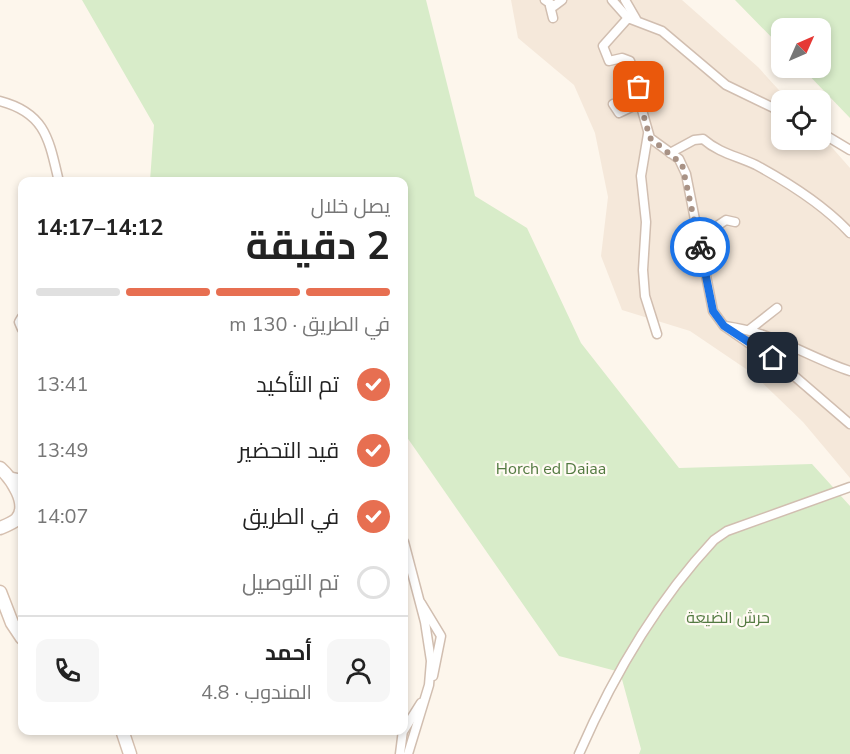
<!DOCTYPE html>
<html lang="ar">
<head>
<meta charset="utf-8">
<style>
  body { margin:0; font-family:"Nunito Sans",Cairo,sans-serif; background:#f6f6f6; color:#222; direction:rtl; height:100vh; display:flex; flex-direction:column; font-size:22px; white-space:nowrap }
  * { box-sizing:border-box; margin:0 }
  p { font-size:20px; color:#767676 }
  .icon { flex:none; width:33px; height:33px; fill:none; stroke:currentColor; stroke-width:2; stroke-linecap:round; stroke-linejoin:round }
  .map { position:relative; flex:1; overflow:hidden; direction:ltr }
  .panel { position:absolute; left:18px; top:177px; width:390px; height:558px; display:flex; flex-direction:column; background:#fff; border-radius:12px; box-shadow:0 3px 9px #0003; direction:rtl }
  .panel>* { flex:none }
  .needle { width:39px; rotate:45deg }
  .tools { position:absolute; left:771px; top:18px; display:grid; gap:12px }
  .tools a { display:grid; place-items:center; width:60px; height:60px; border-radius:12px; background:#fff; box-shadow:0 3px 9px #0003; font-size:30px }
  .pin { position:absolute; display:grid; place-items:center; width:51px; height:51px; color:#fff; margin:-26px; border-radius:12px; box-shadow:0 3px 9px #0006 }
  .courier { position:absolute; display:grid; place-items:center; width:60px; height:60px; margin:-30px; border:4px solid #1a73e8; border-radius:50%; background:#fff; color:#222; box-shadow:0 2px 8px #0007 }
  .summary em { font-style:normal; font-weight:700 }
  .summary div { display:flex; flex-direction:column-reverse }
  .summary { display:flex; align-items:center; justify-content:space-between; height:102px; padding:0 18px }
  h1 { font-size:39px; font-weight:700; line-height:45px }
  .bar { display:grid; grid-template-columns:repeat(4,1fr); gap:9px 6px; align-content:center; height:72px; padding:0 18px }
  .bar i { height:8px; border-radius:4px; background:#e0e0e0 }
  .bar .selected { background:#e76f51 }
  .bar p { grid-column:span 4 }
  .line { display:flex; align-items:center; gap:15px; padding:0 18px; border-top:2px solid #e0e0e0 }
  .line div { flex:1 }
  .round { display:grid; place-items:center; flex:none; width:63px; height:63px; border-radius:12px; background:#f6f6f6 }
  ol { padding:0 18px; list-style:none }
  li { display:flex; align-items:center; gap:18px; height:66px }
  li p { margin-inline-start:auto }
  li .icon { padding:6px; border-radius:50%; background:#e76f51; color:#fff; stroke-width:4 }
  li:last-child { color:#767676 }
  li i { width:33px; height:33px; border:3px solid #e0e0e0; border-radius:50% }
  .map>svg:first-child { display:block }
  .residential { fill:#f5e8da }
  .green { fill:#d8ecc9 }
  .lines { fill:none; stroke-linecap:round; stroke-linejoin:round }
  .street-casing { stroke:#d1beb0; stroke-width:11 }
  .secondary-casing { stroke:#d6c0b0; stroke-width:15 }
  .street { stroke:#fff; stroke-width:8 }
  .secondary { stroke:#fff; stroke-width:12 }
  .done { stroke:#a89285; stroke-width:6; stroke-dasharray:0 10.8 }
  .route { stroke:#1a73e8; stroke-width:8 }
  .labels { text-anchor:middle; stroke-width:4.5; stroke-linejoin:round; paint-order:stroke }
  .park-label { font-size:16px; fill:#537a41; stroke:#fffaf3 }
</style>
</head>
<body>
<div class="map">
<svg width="850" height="754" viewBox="0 0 850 754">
  <rect width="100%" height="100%" fill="#fdf6ec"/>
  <polygon class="residential" points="511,0 682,0 758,67 788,100 782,100 782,140 820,140 821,135 850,168 850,478 803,422 752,373 690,331 622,310 601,256 608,197 595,133 574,85 518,38"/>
  <g class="green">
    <polygon points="82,0 426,0 475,196 527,228 581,343 679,468 812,464 850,506 850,754 639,754 641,749 620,672 559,656 404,433 404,182 150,181 154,125"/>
    <polygon points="735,0 850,0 850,118 802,68 820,68 820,28 782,28 781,47"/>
  </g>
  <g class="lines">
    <g class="street-casing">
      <g id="street">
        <polyline points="545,0 554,6 562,0"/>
        <polyline points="612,0 628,18"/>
        <polyline points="625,0 636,19"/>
        <polyline points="550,6 553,18"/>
        <path d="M0,101C46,113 49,140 59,182"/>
        <polyline points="613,104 619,113 640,103"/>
        <polyline points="782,112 726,85 662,31 628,18 603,46 609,61 622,58 630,61 642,96 640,103 650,138 679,159 686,174 713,311 724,326 785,368 850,424"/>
        <polyline points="820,132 850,150"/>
        <polyline points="648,134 641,176 646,222 643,270 645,296 657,334"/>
        <path d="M670,153L694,140L703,139C719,153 737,156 756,165C789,183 825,206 850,233"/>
        <polyline points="699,238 726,220 735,222"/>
        <polyline points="680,244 679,236 696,225"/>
        <polyline points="22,317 19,322 22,329"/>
        <path d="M725,326C776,333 805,356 850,371"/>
        <polyline points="749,330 777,308"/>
        <polyline points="7,476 22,479"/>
        <polyline points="404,542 425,622 431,661 429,685 408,754"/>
        <polyline points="421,603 441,636 433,676"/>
        <polyline points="404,730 421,703"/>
        <polyline points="400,754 403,730"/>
        <path d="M579,754C613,676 656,602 714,540L727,531L850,487"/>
      </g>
    </g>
    <g class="secondary-casing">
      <g id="secondary">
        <path d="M0,468C11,478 30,504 17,519C13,523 5,526 0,528"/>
        <polyline points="0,592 12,623 22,638"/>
        <polyline points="122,730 130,754"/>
      </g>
    </g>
    <use href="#street" class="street"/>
    <use href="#secondary" class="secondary"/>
  </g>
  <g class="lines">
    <polyline class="done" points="639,87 642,96 640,103 650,138 682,164 700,247"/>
    <polyline class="route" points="700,247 713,311 724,326 773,358"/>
  </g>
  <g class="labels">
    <g class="park-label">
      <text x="551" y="474">Horch ed Daiaa</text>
      <text x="728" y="623">حرش الضيعة</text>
    </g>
  </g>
</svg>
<div class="tools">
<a><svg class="needle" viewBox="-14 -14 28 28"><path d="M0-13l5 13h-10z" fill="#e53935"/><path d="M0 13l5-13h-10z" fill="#767676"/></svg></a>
<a><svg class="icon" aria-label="locate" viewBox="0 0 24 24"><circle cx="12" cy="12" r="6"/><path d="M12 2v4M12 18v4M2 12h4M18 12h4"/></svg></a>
</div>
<div class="pin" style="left:639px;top:87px;background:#ea580c"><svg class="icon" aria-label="bag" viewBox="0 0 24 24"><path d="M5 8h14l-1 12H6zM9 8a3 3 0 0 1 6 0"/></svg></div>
<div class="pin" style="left:773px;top:358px;background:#1f2937"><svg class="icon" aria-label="home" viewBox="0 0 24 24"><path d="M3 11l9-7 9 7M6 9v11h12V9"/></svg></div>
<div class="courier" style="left:700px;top:247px"><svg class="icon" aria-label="bike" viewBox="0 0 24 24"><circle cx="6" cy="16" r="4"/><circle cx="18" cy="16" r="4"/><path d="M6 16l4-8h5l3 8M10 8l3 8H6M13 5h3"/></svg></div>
<section class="panel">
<div class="summary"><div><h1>2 دقيقة</h1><p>يصل خلال</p></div><em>14:12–14:17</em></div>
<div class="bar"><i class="selected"></i><i class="selected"></i><i class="selected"></i><i></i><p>في الطريق · 130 m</p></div>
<ol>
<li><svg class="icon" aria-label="check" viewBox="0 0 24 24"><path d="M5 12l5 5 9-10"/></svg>تم التأكيد<p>13:41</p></li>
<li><svg class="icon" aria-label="check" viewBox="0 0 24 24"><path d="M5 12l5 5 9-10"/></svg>قيد التحضير<p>13:49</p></li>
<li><svg class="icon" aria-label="check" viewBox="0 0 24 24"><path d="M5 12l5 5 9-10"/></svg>في الطريق<p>14:07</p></li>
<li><i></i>تم التوصيل</li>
</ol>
<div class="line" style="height:108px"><a class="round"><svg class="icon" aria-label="person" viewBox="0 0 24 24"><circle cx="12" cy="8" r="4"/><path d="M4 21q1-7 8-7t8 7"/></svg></a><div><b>أحمد</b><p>المندوب · 4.8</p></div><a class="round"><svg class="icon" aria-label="phone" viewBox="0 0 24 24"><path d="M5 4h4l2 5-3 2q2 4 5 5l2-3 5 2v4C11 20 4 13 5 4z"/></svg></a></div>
</section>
</div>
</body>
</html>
